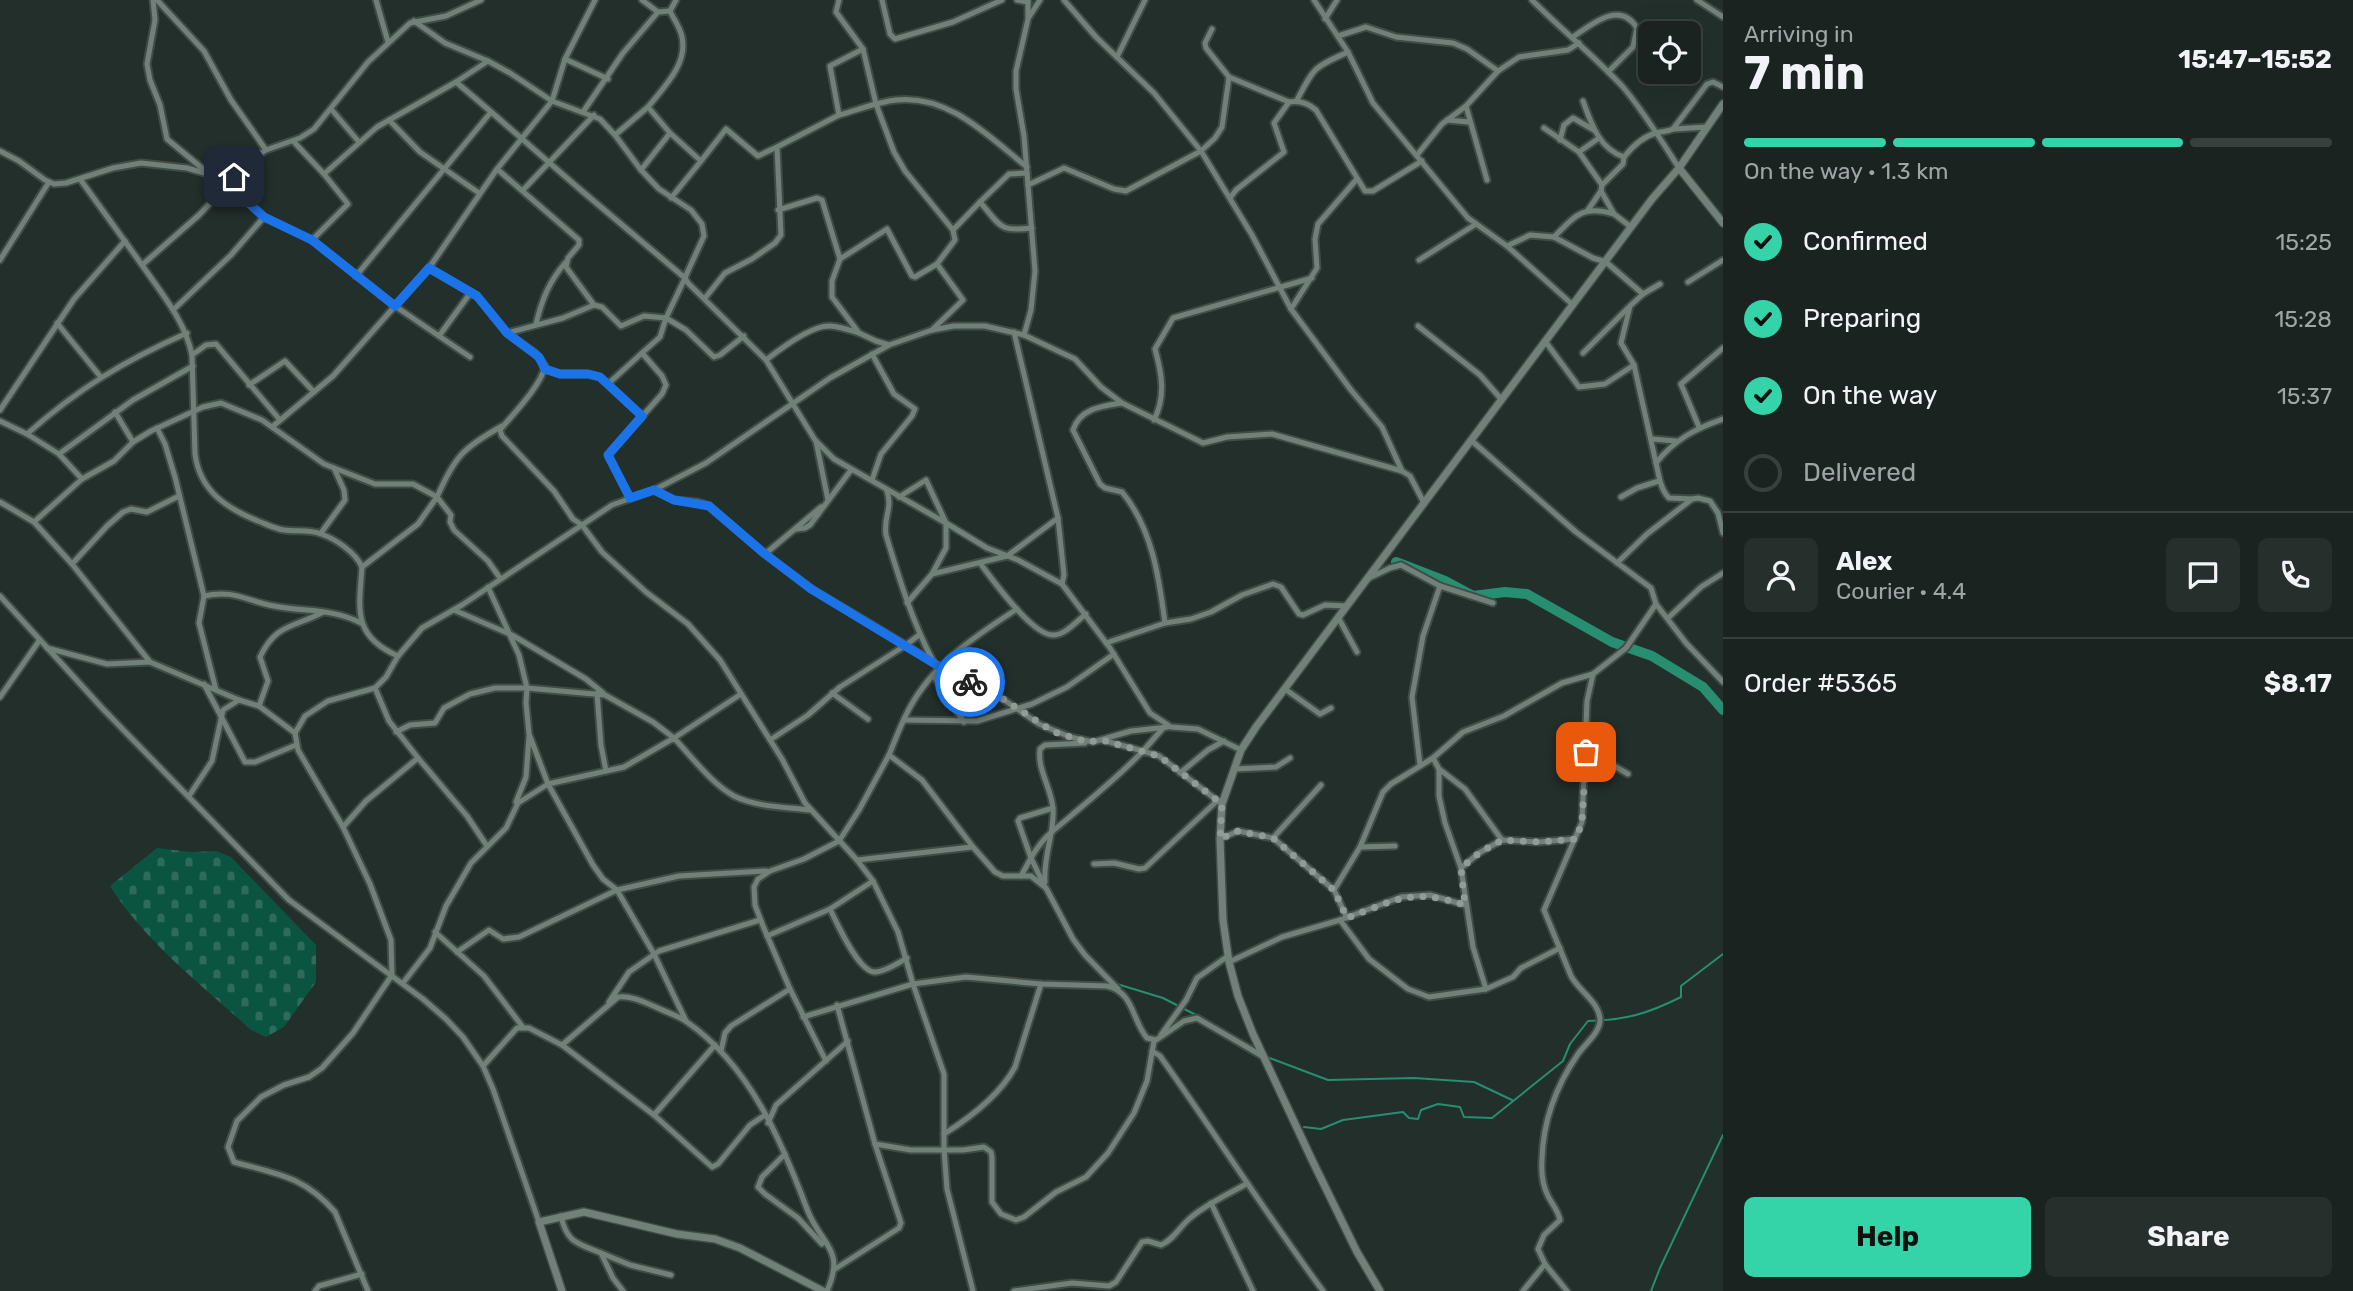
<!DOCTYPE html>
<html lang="en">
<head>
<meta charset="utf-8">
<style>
  body { margin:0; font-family:Rubik,sans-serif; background:#272f2d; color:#f1f3f6; height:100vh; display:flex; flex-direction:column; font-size:26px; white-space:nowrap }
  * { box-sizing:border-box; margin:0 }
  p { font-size:23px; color:#9fa4a5 }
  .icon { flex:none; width:38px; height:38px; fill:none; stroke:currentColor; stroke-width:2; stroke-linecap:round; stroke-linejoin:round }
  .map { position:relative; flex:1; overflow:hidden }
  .sheet { display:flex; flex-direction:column; background:#1a2320; width:630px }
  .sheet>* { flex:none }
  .controls { position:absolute; left:1638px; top:21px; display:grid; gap:14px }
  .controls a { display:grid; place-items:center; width:63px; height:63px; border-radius:10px; background:#1a2320; box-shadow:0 7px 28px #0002,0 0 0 2px #38403e; font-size:35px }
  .pin { position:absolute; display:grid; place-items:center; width:60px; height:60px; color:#fff; margin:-30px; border-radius:14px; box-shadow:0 4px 10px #0006 }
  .courier { position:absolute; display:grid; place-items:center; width:70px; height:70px; margin:-35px; border:5px solid #1a73e8; border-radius:50%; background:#fff; color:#222; box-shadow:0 2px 9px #0007 }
  .headline em { font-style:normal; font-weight:700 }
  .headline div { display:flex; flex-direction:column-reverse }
  .headline { display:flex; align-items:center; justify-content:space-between; height:119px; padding:0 21px }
  h1 { font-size:46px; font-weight:700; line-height:52px }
  .bar { display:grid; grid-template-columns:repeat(4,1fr); gap:10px 7px; align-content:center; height:84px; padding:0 21px }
  .bar i { height:9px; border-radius:5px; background:#38403e }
  .bar .selected { background:#34d4a8 }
  .bar p { grid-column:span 4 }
  .line { display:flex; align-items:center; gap:18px; padding:0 21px; border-top:2px solid #38403e }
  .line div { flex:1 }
  .round { display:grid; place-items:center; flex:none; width:74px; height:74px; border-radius:10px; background:#272f2d }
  ol { padding:0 21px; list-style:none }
  li { display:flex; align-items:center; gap:21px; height:77px }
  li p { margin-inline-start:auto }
  li .icon { padding:7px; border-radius:50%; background:#34d4a8; color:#111; stroke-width:4 }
  li:last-child { color:#9fa4a5 }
  li i { width:38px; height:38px; border:4px solid #38403e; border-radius:50% }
  .button { display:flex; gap:14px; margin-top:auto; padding:14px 21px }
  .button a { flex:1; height:80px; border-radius:10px; background:#34d4a8; color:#111; font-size:28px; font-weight:700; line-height:80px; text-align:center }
  .button a+a { background:#272f2d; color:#f1f3f6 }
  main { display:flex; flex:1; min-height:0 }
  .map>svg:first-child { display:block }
  .cemetery { fill:url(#cemetery-stones) }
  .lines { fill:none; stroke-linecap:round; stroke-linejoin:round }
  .stream { stroke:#278e70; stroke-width:2 }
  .river { stroke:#278e70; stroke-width:10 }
  .minor-casing { stroke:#414c48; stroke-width:9 }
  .tertiary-casing { stroke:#414c48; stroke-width:10 }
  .minor { stroke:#71817a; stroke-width:5 }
  .tertiary { stroke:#71817a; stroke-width:7 }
  .done { stroke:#919b97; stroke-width:7; stroke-dasharray:0 12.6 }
  .route { stroke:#1a73e8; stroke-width:9 }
</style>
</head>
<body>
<main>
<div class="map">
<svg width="1723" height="1291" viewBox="0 0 1723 1291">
  <defs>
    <pattern id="cemetery-stones" width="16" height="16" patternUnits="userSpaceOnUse" patternTransform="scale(1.75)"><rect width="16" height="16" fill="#0b5440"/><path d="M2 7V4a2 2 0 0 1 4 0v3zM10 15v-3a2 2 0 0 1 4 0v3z" fill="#2d6c5b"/></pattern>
  </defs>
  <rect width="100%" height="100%" fill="#222f2a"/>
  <path class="cemetery" d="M157,848L191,852L216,851L231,857L316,945V982L284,1027L266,1037L251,1030C202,985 146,943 110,886Z"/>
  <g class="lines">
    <g class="stream">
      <polyline points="1117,984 1163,998 1196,1015"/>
      <polyline points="1207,1021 1254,1048"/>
      <polyline points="1267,1057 1328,1080 1414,1078 1474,1082 1512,1100"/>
      <path d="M1304,1127L1321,1129L1343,1120L1403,1112L1409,1118L1418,1119L1421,1110L1438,1104L1460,1107L1464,1117L1492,1118L1563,1061L1570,1044L1588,1021C1626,1020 1647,1014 1681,997V986L1723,954"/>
      <polyline points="1651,1291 1660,1268 1723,1135"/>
    </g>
    <polyline class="river" points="1396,562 1445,581 1473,596 1505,592 1527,594 1612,642 1652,656 1703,687 1723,710"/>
    <g class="minor-casing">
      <g id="minor">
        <polyline points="153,0 155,20 147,64 150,80 160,105 167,139 208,173"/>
        <polyline points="157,0 204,51 231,100 266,150"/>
        <polyline points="376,0 388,42"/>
        <polyline points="595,0 565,59 608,79"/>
        <polyline points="642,0 658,12"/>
        <path d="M676,0L670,11C674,20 680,27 682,37C688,64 664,87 648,107L670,133L641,170L659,189L691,210L702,224L704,236L687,273L685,278L688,283L766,360L815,440L834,459L946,523L987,548L1018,560L1062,584L1110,648L1150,713L1171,727L1198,729L1241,750"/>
        <polyline points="882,0 890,34 895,39 953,22 1002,0"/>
        <polyline points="1017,0 1028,2"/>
        <polyline points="1064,0 1096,37 1154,93 1201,151 1252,235 1291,309 1351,390 1382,427 1402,471"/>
        <polyline points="1314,0 1348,52 1373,103 1468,218 1507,246 1573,305"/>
        <path d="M1532,0C1562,30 1594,56 1623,87C1644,112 1661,140 1679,168"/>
        <polyline points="1697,0 1723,17"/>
        <polyline points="1029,17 1040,0"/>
        <polyline points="1325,19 1337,0"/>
        <path d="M414,21L445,43L488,61L456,82C499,118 540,155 582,191L685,278L666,318L644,316L621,326L602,307L594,305L566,267L568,258L579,245V240L497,169L552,101L565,59"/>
        <path d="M1212,29L1205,43L1206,48L1229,77L1289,102C1300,100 1308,103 1316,110L1365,191H1373L1422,161"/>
        <polyline points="1338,36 1366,27 1396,37 1453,43 1467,49 1498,71 1519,57 1568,50 1579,43"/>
        <path d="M1573,37C1592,24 1620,0 1637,28L1633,47L1608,72"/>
        <polyline points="863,49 876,104 894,152 905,171 953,230 980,202"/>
        <polyline points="1117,57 1145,0"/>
        <polyline points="488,61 510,73 552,101 600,119 615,135 641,170"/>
        <path d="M1297,100C1315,66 1313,68 1348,52"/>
        <path d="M1583,101C1591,123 1599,149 1624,157C1632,147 1644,136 1656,133C1663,131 1667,132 1673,129L1707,84L1713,82L1723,87"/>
        <polyline points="1466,106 1487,180"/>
        <polyline points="331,109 359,142"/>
        <polyline points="583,112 623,53 658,12 670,11"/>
        <path d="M839,115C858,110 877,102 896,100C949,94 989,137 1027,167"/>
        <polyline points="389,120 420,152 479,193"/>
        <polyline points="1447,120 1469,122"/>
        <polyline points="1544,128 1579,152 1602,185"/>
        <polyline points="1673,129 1707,127"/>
        <polyline points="670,133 701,161 726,129 758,156 777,147"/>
        <polyline points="615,135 648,107"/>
        <polyline points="1560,140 1564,125 1573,118 1594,130"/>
        <polyline points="294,142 324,174"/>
        <path d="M0,151L19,161L45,180L54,184L66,183L113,168L141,163L187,168L211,175L228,184L264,217L312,240L395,306L429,268L477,296L507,333L535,353L545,366C541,386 513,414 500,430L502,436L554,491L573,519L582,525L602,552L646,592L688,624L720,660L782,759L805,803L857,860L873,881L898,932L913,984L966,977L1041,984L1107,986C1134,992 1132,1021 1147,1038L1156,1040L1184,1021L1197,1018L1264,1057"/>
        <polyline points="1579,152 1599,138"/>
        <polyline points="1417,155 1442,124 1466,106 1498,71"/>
        <path d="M1027,173L1009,174L980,202C1001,226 998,232 1032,228"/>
        <polyline points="80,179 142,265"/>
        <polyline points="1028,185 1064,168 1114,189 1126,191 1201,151 1215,138 1222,127 1229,77"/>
        <polyline points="523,190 594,115"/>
        <polyline points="1601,191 1614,214 1631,227"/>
        <polyline points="671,198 701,161"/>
        <polyline points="1230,198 1236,190 1284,152 1274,123 1289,102"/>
        <polyline points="778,210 817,198 822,200 840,259 887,229 912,276 915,277 937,264 963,300 932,330"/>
        <polyline points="1588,210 1601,191 1602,185 1623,164 1624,157"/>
        <path d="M1554,237C1576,215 1582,205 1614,214"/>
        <polyline points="312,240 348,204 324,174 377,127 456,82"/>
        <polyline points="1507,246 1530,235 1554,237 1593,258 1606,262 1643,294 1660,284"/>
        <polyline points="840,259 832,281 832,297 859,333 876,341 889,345"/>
        <polyline points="0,260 49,182"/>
        <polyline points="1419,260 1476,224"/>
        <polyline points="937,264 955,240 953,230"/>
        <polyline points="429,268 497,169"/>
        <polyline points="356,276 491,112"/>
        <polyline points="1688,282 1723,260"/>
        <polyline points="1643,294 1630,306 1621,343 1634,365 1656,463"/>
        <polyline points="705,298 725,273 752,259 775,243 781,235 777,147 839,115 830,66 863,49 836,12 839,0"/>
        <polyline points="1291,309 1317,268 1315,239 1318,224 1356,180"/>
        <polyline points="173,310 231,255 264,217"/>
        <polyline points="57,323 100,376"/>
        <path d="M536,324C542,299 549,282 565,263"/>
        <polyline points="1418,326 1480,375 1502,400"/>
        <polyline points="1014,332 1058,518 1064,575 1062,584"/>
        <polyline points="507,333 563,318 594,305"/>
        <polyline points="1024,335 1031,310 1035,271 1024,136 1016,89 1016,71 1028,19 1028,0"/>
        <polyline points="439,336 470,357"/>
        <polyline points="1545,341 1579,387 1605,384 1634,365"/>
        <polyline points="1583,353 1628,308"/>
        <polyline points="192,355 206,345 216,344 280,420"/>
        <path d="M766,360C780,349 813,324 831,326C841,327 850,330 859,333"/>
        <polyline points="545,369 560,374 588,374 600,377 642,416"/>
        <polyline points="609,383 642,353"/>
        <polyline points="249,385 285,361 314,392"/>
        <path d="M1122,403C1103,406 1080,408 1073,430L1100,484L1105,488L1122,492C1152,528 1159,577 1165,623"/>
        <polyline points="0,410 74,299 125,241"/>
        <polyline points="115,412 133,442"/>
        <path d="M1154,420C1166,396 1162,374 1155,349L1173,318L1312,278"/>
        <path d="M0,421L27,434C79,388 124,361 187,333"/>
        <polyline points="272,427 333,376 395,306 439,336 471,292"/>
        <polyline points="1699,427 1681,384 1723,348"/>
        <polyline points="157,428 165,444 175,477 204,596"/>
        <polyline points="1652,439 1676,441"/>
        <polyline points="816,441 828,500"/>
        <polyline points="1472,441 1576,532 1651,588 1656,604 1686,643 1723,682"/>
        <polyline points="59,454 133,400 193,366"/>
        <path d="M82,479L114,461L133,442L151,431L203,407L221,403L262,420L324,464L375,484H413L437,497C455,456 463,448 502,426"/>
        <polyline points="872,480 881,454 912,416 915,409 894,394 872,354"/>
        <polyline points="654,490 674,500 698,502 709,506 765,554 812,589 906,645 919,635"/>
        <path d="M887,491C893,509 883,517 886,535C899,578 912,621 933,661"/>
        <polyline points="899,497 926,480 946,523 946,548 932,574"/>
        <polyline points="1621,497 1637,488 1659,481"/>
        <polyline points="630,498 608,455 662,394 666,385 662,376 642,353 660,337 666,318 686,330 714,357 720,355 744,336"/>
        <path d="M1692,499L1669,498C1660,489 1659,475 1656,463C1674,440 1696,428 1723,419"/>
        <polyline points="0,502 34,522 82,479 59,454 27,434"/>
        <polyline points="34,522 72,564 150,662 107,664 47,648"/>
        <polyline points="796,529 805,528 810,525 851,470"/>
        <polyline points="321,533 345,500 344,490 334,468"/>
        <polyline points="765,554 821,507"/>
        <path d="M980,563C992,579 1033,637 1054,635C1065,635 1078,620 1086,614"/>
        <polyline points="1617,563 1647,534 1692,499 1698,498 1710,501 1718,513 1723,533"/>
        <polyline points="72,564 107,526 123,512 131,509 147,512 179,496"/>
        <polyline points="362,567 418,524 437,497 451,515 450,522 454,530 488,561 500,578"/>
        <polyline points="1369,578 1390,568 1401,565 1440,586 1423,636 1412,697 1420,765"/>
        <polyline points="1440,586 1493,603"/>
        <polyline points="0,596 103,709 289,900 423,999 446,1019 463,1037 483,1066 493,1089 539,1222"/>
        <polyline points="907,603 932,574 1007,556 1058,518"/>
        <path d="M1017,609C975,636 933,664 909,709C901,724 895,740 889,755L922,780L973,847L995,872L1003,876H1031L1046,888L1073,939L1085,955L1118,989"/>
        <polyline points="454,610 512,635 586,679 603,693"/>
        <polyline points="1338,617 1357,652"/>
        <polyline points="1668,618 1701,587 1723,573"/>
        <polyline points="1106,643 1165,623 1191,619 1211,612 1242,595 1273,584 1281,587 1299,614 1303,615 1325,605 1347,606"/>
        <polyline points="398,656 422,628 462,605 612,505 654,490 706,463 830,378 889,345 932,330 954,326 985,326 1024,335 1075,359 1101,387 1122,403 1203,443 1227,437 1272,434 1402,471 1410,476 1424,503"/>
        <polyline points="150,662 239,700 259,706 295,733"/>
        <polyline points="933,675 964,722"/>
        <polyline points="204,684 245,762 255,762 296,745"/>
        <polyline points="1285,689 1320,714 1331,708"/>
        <path d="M216,690L199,623L204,596C234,589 246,601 274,606C304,612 332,608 361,623"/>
        <polyline points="597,693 601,745 606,771"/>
        <polyline points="832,693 868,719"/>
        <polyline points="0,697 39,641"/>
        <path d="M259,706L268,681L260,657C276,623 294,628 323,612"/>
        <polyline points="904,720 977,721 1032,704 1067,687 1114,654"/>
        <polyline points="396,732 410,725 435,723 444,708 470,694 495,688 527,688 605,695 653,722 674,738 741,694"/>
        <polyline points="770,740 808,715 840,687 906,645 940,667 1000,697 1039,724 1070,737 1093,742 1131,731 1168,727"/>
        <polyline points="1102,740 1143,751 1164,727"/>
        <polyline points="1586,752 1594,754 1628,774"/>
        <polyline points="418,758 467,816 487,846"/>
        <polyline points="1433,758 1439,769 1439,796 1445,823 1461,868 1473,947 1486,989"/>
        <polyline points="1234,769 1276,767 1290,758"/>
        <polyline points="1439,769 1465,789 1502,840"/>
        <polyline points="1180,773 1208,750 1224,741"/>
        <polyline points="189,796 212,761 223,710 239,700"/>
        <polyline points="516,802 526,777 529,737"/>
        <polyline points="343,827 366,801 418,758 389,721 375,688"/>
        <polyline points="1273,838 1334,890"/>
        <polyline points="1220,839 1238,831 1273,838 1321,785"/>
        <polyline points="1360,847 1395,846"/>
        <polyline points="857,860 972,847"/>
        <polyline points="1094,864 1114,863 1139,869 1145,868 1218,800"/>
        <polyline points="1461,868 1479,853 1502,840 1539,842 1575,839"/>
        <polyline points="1021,876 1031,858 1018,821 1020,818 1053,808"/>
        <path d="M1045,882C1043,855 1055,832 1053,809C1052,789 1037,770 1040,749L1045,745L1085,743"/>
        <path d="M1044,885L1031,858C1045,834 1054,831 1073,814C1097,794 1121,774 1143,751L1159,756L1222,804"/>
        <path d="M830,909C837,923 859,974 876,972C887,971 898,963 907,958"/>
        <polyline points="1347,918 1334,890 1360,847 1383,792 1391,784 1433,758 1463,732 1504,716 1562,683 1593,674 1626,648 1656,604"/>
        <polyline points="1340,920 1369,959 1408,989 1429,997 1486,989 1513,977 1521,968 1560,948"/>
        <polyline points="435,932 484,976 522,1026"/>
        <polyline points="767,936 830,909 873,881"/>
        <polyline points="457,952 489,930 503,939 519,937 617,890 679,876 766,871"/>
        <polyline points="1229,962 1282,937 1340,920 1401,897 1430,895 1465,905"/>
        <polyline points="403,983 430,948 446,906 471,863 506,828 518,803 548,784 529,734 526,703 527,688 519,655 488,587"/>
        <polyline points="609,1002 629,972 659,951 760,920"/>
        <polyline points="803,1017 913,984 944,1074 944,1149 947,1189 973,1291"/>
        <path d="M686,1021L654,954L617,890L603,879L593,865L548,784L624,767L674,738C692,757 711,783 734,796C756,807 786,807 810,810"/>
        <polyline points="1161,1035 1186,1000 1197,978 1228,956"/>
        <polyline points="562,1045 654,1115 715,1045"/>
        <polyline points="721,1051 725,1033 731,1026 790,989"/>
        <path d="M1152,1051L1160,1056C1215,1133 1266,1214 1323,1291"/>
        <polyline points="826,1061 790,989 763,926 755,905 754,887 758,879 770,871 804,859 839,841 859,810 889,755"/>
        <path d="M483,1066L517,1028H529L562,1045L618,997C631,995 646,1003 658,1008C668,1013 679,1016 687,1022C750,1066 781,1140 807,1209C821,1246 846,1248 827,1291"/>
        <polyline points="654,1115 712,1167 718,1164 750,1125 765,1115"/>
        <polyline points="768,1123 776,1105 848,1041"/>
        <path d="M944,1134C971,1117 1000,1095 1015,1067L1041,984"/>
        <polyline points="875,1144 911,1150 963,1150 984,1147 991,1152 992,1157 992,1202 1001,1214 1016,1220 1024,1217 1056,1192 1086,1177 1108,1153 1134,1113 1147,1081 1154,1041"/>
        <polyline points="785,1154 762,1177 758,1187 765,1194 798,1218 822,1244"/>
        <polyline points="1211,1203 1253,1291"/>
        <path d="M561,1216C567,1243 577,1243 601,1253L613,1278L623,1291"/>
        <polyline points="601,1253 630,1265 671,1275"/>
        <polyline points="835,1269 899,1228 901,1223 875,1144 837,1005"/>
        <polyline points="315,1291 319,1286 362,1274"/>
        <path d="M368,1291L335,1212C304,1176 277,1174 234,1162L228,1147L237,1121L261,1097L284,1085L309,1077L322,1068L353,1033L392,975L391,940L370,884L343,827L298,750L295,733L305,716L328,701L375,688L386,677L398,656C352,636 359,609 362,567C356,553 336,539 321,534C310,529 295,532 284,530C275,529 266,524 258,521C226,508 200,491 195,454L192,355C185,321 162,294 142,265L199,215L251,160L266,150L300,138L314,129L368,62L410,23L446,16L481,0"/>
        <path d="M1014,1291L1072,1283L1109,1286L1116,1282L1142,1242L1148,1241L1161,1245C1173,1240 1179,1228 1189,1219C1206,1204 1227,1195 1246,1184"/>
        <polyline points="1523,1291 1545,1264"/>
        <path d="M1567,1291L1545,1264L1538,1249L1544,1235L1560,1220C1558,1210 1552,1204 1548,1196C1542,1184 1541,1172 1542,1159C1543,1121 1556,1086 1578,1054C1584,1045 1601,1032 1600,1019C1599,1002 1579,991 1571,976L1544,910L1582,822L1587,701L1593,674"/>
      </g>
    </g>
    <g class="tertiary-casing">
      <g id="tertiary">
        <polyline points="1679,168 1723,223"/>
        <polyline points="562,1291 539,1222 584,1212 677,1234 715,1239 740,1248 823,1291"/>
        <polyline points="1380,1291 1357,1252 1312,1160 1253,1034 1238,996 1229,962 1223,920 1220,839 1222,804 1241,750 1256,727 1652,199 1679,168 1723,104"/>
      </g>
    </g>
    <use href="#minor" class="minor"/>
    <use href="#tertiary" class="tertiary"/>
  </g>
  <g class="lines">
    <path class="done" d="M970,682L1000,697L1054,732L1088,742L1102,740L1159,756L1222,804L1220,839L1238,831L1273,838L1334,890L1347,918C1398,899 1411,888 1465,905L1461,868L1479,853L1502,840L1539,842L1576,839L1582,822L1586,752"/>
    <polyline class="route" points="234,177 228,184 264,217 312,240 395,306 429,268 477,296 507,333 539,357 545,369 560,374 588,374 600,377 642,416 608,455 630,498 654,490 674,500 709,506 765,554 811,589 940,667 970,682"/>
  </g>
</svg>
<div class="controls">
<a><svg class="icon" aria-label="locate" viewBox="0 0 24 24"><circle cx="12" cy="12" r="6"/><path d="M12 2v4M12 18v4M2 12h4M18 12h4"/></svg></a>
</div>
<div class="pin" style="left:1586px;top:752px;background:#ea580c"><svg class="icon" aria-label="bag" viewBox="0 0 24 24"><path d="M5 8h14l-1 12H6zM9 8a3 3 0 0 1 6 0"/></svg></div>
<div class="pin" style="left:234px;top:177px;background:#1f2937"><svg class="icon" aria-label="home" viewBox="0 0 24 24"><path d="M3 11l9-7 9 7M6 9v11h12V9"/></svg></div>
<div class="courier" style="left:970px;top:682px"><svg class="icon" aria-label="bike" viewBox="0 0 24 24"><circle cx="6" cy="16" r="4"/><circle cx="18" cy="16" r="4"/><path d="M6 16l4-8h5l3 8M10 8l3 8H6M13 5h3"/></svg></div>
</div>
<section class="sheet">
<div class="headline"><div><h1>7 min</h1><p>Arriving in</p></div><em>15:47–15:52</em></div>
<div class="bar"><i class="selected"></i><i class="selected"></i><i class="selected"></i><i></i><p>On the way · 1.3 km</p></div>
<ol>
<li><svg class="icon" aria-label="check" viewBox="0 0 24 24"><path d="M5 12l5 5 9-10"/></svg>Confirmed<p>15:25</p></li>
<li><svg class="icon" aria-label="check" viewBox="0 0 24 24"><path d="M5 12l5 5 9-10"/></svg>Preparing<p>15:28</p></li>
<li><svg class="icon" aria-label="check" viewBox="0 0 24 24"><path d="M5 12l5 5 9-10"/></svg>On the way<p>15:37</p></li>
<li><i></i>Delivered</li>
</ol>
<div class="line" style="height:126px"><a class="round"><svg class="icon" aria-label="person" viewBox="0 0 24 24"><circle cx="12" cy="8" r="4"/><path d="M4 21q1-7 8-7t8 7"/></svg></a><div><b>Alex</b><p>Courier · 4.4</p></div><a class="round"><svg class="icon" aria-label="chat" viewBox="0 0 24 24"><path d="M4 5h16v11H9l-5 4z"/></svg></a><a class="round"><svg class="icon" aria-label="phone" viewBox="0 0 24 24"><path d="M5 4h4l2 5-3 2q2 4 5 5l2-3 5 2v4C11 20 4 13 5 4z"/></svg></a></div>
<div class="line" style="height:91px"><div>Order #5365</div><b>$8.17</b></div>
<div class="button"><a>Help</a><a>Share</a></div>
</section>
</main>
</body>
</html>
